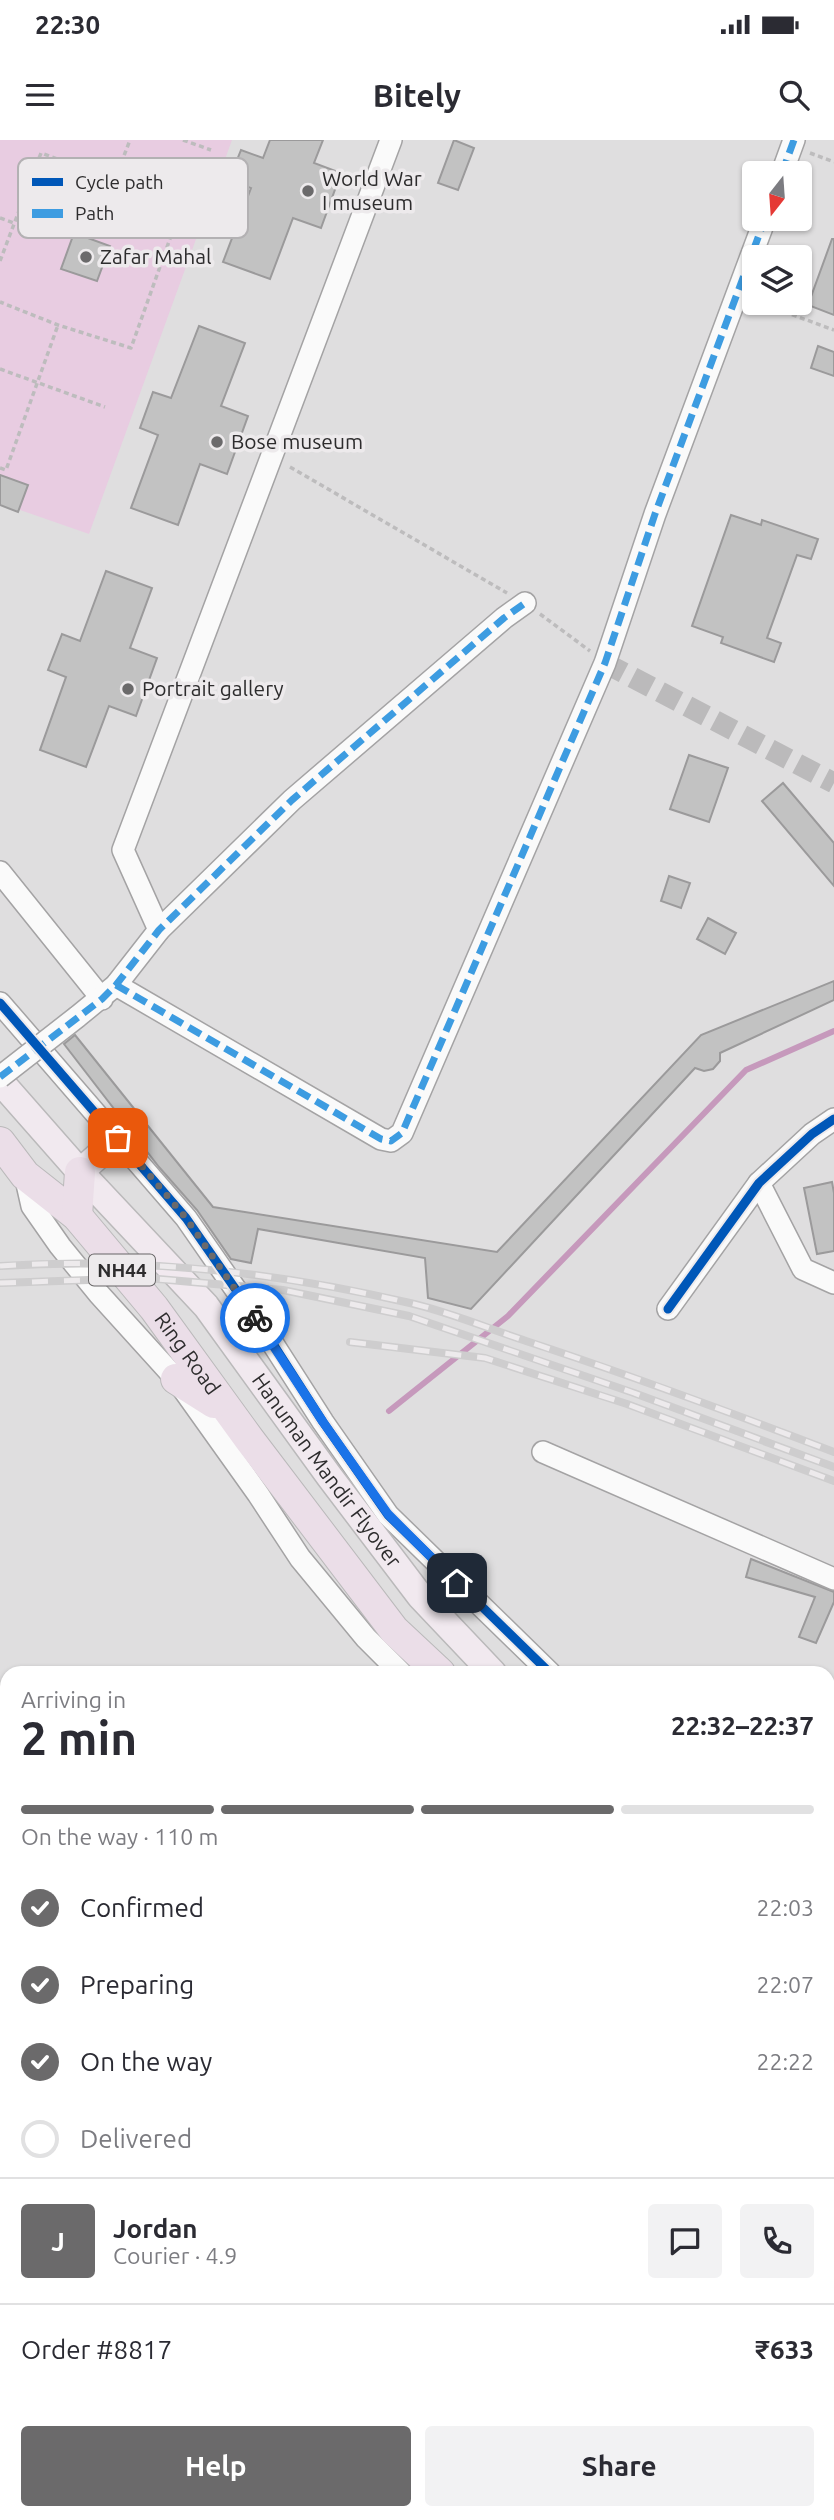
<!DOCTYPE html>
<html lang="en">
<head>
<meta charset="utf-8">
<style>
  body { margin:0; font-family:Ubuntu,sans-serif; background:#f2f2f3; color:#2b2b33; height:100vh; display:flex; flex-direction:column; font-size:26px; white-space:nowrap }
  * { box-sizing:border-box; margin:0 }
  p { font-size:23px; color:#7c7c81 }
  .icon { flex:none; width:38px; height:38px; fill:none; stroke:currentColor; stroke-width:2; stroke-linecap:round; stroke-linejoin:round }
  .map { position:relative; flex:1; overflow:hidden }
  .drawer { position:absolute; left:0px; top:1526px; width:835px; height:854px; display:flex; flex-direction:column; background:#fff; border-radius:21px 21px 0 0; box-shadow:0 2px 5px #0004 }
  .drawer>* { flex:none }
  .needle { width:46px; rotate:197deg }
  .tools { position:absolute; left:742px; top:21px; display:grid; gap:14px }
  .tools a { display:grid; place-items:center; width:70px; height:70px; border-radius:7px; background:#fff; box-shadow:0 2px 5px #0004; font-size:35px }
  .pin { position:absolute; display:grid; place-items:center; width:60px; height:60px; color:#fff; margin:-30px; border-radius:14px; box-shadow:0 4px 10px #0006 }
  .courier { position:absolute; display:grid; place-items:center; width:70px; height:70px; margin:-35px; border:5px solid #1a73e8; border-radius:50%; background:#fff; color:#222; box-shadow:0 2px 9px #0007 }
  .headline em { font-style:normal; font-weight:600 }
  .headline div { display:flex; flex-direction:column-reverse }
  .headline { display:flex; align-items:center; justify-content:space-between; height:119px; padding:0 21px }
  h1 { font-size:46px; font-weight:600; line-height:52px }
  .bar { display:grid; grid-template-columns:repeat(4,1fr); gap:10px 7px; align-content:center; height:84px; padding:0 21px }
  .bar i { height:9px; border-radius:5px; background:#e1e1e2 }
  .bar .on { background:#6b6a6b }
  .bar p { grid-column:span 4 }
  .line { display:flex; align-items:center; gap:18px; padding:0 21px; border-top:2px solid #e1e1e2 }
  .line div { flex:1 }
  .round { display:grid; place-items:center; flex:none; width:74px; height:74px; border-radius:7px; background:#f2f2f3 }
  ol { padding:0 21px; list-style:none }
  li { display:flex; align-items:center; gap:21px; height:77px }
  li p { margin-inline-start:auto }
  li .icon { padding:7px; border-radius:50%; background:#6b6a6b; color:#fff; stroke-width:4 }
  li:last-child { color:#7c7c81 }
  li i { width:38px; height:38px; border:4px solid #e1e1e2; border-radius:50% }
  .button { display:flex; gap:14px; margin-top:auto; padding:14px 21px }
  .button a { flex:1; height:80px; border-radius:7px; background:#6b6a6b; color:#fff; font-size:28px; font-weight:600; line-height:80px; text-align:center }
  .button a+a { background:#f2f2f3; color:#2b2b33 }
  .status { display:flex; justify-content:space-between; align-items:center; height:49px; padding:0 35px; background:#fff; direction:ltr }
  .status svg { height:19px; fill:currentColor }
  header { display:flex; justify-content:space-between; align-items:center; height:91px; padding:0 21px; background:#fff; font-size:32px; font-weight:600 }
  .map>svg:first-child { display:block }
  .green { fill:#e8cce1 }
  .water { fill:#c699bc }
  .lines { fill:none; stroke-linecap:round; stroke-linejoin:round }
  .stream { stroke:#c699bc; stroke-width:6 }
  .building { fill:#c2c2c2; stroke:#9b9a9b; stroke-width:2 }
  .minor-tunnel { stroke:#bbbabb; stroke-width:21; stroke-dasharray:21 10; stroke-linecap:butt }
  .minor-casing { stroke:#a4a3a4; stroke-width:24 }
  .major-casing { stroke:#bab9ba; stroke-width:29 }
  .highway-casing { stroke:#bab9ba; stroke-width:32 }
  .path { stroke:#bdbcbd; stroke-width:3.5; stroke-dasharray:5 3.5; stroke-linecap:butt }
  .minor { stroke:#fafafa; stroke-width:21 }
  .major { stroke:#f1e9ef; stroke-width:26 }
  .highway { stroke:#ebdee8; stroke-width:30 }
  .rail-casing { stroke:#cecdce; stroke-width:8 }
  .rail { stroke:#edeaec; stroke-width:5; stroke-dasharray:16; stroke-linecap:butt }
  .minor-bridge-casing { stroke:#a4a3a4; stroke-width:24; stroke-linecap:butt }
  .minor-bridge { stroke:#fafafa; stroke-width:21 }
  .quiet { stroke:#3d9ce1; stroke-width:7; stroke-dasharray:14 7; stroke-linecap:butt }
  .cycleway-casing { stroke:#edeaec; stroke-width:13 }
  .cycleway { stroke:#0057b8; stroke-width:9 }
  .done { stroke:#6b6a6b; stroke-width:7; stroke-dasharray:0 12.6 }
  .route { stroke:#1a73e8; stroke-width:9 }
  .poi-dot { fill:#6b6a6b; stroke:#edeaec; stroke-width:2.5 }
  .labels { text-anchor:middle; stroke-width:7; stroke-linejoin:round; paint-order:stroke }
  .shield { fill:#edeaec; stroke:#676566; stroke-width:2 }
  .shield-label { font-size:19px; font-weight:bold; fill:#2d2c2d }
  .poi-label { font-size:21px; fill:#2d2c2d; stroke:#edeaec; text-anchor:start }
  .street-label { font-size:21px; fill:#2d2c2d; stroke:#edeaec }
  .key { fill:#edeaec; stroke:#b3b1b3; stroke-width:2 }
  .key-label { font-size:19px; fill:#2d2c2d }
</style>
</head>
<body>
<div class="status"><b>22:30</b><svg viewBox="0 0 49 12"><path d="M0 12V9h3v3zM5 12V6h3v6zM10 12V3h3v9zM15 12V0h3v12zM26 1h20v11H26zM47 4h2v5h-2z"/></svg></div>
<header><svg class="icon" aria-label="menu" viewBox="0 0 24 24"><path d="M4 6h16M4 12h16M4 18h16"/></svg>Bitely<svg class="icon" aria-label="search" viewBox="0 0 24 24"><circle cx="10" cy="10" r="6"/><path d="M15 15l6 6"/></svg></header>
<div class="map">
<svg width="834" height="2380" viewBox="0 0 834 2380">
  <rect width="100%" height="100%" fill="#dfdedf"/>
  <polygon class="green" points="0,0 232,0 89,394 0,363"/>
  <polygon class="water" points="0,1963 7,1968 7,2373 350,2373 356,2380 10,2380 0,2368"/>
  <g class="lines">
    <polyline class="stream" points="389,1271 508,1176 746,930 834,891"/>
  </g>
  <g class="building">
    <polygon points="270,0 323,0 314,23 341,33 321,88 293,78 270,139 223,122 251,48 229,40 241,10 263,18"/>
    <polygon points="454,0 474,8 458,50 438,43"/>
    <polygon points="74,93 110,106 97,141 61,129"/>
    <polygon points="832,99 834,99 834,175 808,165"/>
    <polygon points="199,186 245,203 221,266 248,276 227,334 200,324 178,385 131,368 158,295 140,288 153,252 171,258"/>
    <polygon points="818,206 834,212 834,236 811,228"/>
    <polygon points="0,335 28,345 18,372 0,365"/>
    <polygon points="731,375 761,385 762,380 818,399 811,419 797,415 767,498 781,503 774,522 721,503 723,497 692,486"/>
    <polygon points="106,431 152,448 130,508 157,518 136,576 109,566 86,627 40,610 66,537 48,530 62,494 80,501"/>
    <polygon points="689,615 728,628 709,682 670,669"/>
    <polygon points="783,643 834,703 834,746 762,661"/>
    <polygon points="669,736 690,743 681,768 661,761"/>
    <polygon points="708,778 736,793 725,814 697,799"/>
    <polygon points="834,841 834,860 720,913 720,921 713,929 704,931 695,928 471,1169 428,1158 425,1118 258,1089 251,1123 231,1119 197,1070 159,1027 64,904 75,895 213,1067 497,1112 701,895"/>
    <polygon points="832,1042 834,1053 834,1111 817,1114 804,1048"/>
    <polygon points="751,1419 834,1452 834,1462 816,1503 799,1497 815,1457 746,1437"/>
  </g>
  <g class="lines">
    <g class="minor-tunnel">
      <polyline points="605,523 834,643"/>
      <polyline points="0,1740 7,1739"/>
    </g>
    <g class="minor-casing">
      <g id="minor">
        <polyline points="782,33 794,0"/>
        <polyline points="0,732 102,859"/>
        <polyline points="159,790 123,710 391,0"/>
        <polyline points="116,845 381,999 391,1001 402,993 605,523 655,374 765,79"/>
        <polyline points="0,863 186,1078 266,1193 323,1282 388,1375 550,1533"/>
        <polyline points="77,877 116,845 159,790 292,660 504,478 525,463"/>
        <polyline points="25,1035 32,1066 60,1106 99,1154 176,1239 258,1354 300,1418 366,1498 401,1533"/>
        <polyline points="759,1043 803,1129 834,1143"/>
        <polyline points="668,1169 759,1043 812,994 834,979"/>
        <polyline points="543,1312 834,1439"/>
        <polyline points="828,1577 834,1575"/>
        <polyline points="828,1603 834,1601"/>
        <polyline points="828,1784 834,1790"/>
        <polyline points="828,2152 834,2150"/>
        <polyline points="828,2274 834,2282"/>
        <polyline points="548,2373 554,2380"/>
      </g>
    </g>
    <g class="major-casing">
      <g id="major">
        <path id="s1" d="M0,941L80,1032L206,1166L329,1336L420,1456L493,1533"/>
        <polyline points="80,1032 118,998"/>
        <polyline points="828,1829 834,1835"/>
      </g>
    </g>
    <g class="highway-casing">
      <g id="highway">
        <path id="s2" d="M0,1002L25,1035L77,1076L154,1168L249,1299L394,1490L440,1533"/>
        <polyline points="77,1076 80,1032"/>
        <polyline points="176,1239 214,1263"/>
        <polyline points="0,1720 7,1723"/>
        <polyline points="828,1873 834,1880"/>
        <polyline points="828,1925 834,1933"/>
      </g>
    </g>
    <g class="path">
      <polyline points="183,0 211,10"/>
      <polyline points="810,13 834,22"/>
      <polyline points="115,39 130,0"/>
      <polyline points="0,78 14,83"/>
      <polyline points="0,121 41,13 182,65 131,208 58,185 0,162"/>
      <polyline points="760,163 834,190"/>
      <polyline points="0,229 105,267"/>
      <polyline points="290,327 507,453"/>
      <polyline points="0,328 6,330 58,185"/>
      <polyline points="540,474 590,511"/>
    </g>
    <use href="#minor" class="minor"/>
    <use href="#major" class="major"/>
    <use href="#highway" class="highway"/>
    <g class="rail-casing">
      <g id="rail">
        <path d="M0,1126C137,1117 276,1132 410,1163C449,1172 487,1188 526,1201C630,1235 732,1273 834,1312"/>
        <polyline points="0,1143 147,1138 283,1150 409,1176 634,1253 834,1327"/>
        <polyline points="350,1202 485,1218 627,1264 834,1341"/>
      </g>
    </g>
    <use href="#rail" class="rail"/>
    <g class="minor-bridge-casing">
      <polyline id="minor-bridge" points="0,937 77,877"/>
    </g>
    <use href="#minor-bridge" class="minor-bridge"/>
    <g class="quiet">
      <polyline points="782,33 794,0"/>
      <polyline points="116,845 381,999 391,1001 402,993 605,523 655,374 765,79"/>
      <polyline points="0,937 102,859 116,845 159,790 292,660 504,478 525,463"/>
    </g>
    <g class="cycleway-casing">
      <g id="cycleway">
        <polyline points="0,863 186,1078 266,1193 323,1282 388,1375 550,1533"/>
        <polyline points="668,1169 759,1043 812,994 834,979"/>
      </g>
    </g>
    <use href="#cycleway" class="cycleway"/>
  </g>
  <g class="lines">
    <polyline class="done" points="118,998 186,1078 255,1178"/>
    <polyline class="route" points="255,1178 323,1282 388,1374 457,1443"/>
  </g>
  <g class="poi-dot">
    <circle cx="308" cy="51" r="7"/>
    <circle cx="86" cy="117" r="7"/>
    <circle cx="217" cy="302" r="7"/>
    <circle cx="128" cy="549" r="7"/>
  </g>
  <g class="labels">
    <rect class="shield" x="89" y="1114.5" width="66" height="31" rx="5"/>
    <g class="shield-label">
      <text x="122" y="1137">NH44</text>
    </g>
    <g class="poi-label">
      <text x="322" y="46">World War<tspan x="322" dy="24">I museum</tspan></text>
      <text x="100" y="124">Zafar Mahal</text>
      <text x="231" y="309">Bose museum</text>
      <text x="142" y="556">Portrait gallery</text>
    </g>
    <g class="street-label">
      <text dy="7" stroke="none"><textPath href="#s2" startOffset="284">Ring Road</textPath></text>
      <text dy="7" stroke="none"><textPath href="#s1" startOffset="509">Hanuman Mandir Flyover</textPath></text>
    </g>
  </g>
  <rect x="18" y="18" width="230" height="80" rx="10" class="key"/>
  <rect x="32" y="38" width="31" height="8" fill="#0057b8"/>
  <rect x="32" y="69" width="31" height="9" fill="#3d9ce1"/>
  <g class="key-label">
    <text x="75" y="49">Cycle path</text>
    <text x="75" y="80">Path</text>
  </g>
</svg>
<div class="tools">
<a><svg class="needle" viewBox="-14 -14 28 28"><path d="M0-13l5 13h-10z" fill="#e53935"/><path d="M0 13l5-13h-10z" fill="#7c7c81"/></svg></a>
<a><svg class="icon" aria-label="layers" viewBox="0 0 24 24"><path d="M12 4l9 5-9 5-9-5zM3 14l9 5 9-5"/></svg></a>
</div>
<div class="pin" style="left:118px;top:998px;background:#ea580c"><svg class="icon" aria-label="bag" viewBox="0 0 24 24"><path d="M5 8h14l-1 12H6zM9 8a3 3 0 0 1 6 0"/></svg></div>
<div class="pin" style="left:457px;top:1443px;background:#1f2937"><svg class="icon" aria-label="home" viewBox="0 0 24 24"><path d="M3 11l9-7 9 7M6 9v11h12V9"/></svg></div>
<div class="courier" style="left:255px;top:1178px"><svg class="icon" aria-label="bike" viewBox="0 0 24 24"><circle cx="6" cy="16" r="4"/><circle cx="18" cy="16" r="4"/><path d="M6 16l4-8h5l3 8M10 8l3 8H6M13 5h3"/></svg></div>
<section class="drawer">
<div class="headline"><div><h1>2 min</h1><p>Arriving in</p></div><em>22:32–22:37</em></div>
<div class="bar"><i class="on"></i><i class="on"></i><i class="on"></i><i></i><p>On the way · 110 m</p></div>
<ol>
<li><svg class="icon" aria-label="check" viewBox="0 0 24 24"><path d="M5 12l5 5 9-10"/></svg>Confirmed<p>22:03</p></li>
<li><svg class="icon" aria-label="check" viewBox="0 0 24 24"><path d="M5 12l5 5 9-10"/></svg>Preparing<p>22:07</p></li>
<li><svg class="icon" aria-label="check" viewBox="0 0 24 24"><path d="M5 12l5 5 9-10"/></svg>On the way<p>22:22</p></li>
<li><i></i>Delivered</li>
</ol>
<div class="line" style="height:126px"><b class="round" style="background:#6b6a6b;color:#fff">J</b><div><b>Jordan</b><p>Courier · 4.9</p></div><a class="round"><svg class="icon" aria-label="chat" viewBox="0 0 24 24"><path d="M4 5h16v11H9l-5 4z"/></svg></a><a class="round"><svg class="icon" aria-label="phone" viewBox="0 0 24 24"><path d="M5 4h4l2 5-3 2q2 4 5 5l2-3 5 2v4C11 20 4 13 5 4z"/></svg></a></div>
<div class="line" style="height:91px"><div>Order #8817</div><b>₹633</b></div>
<div class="button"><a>Help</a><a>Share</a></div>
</section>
</div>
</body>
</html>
